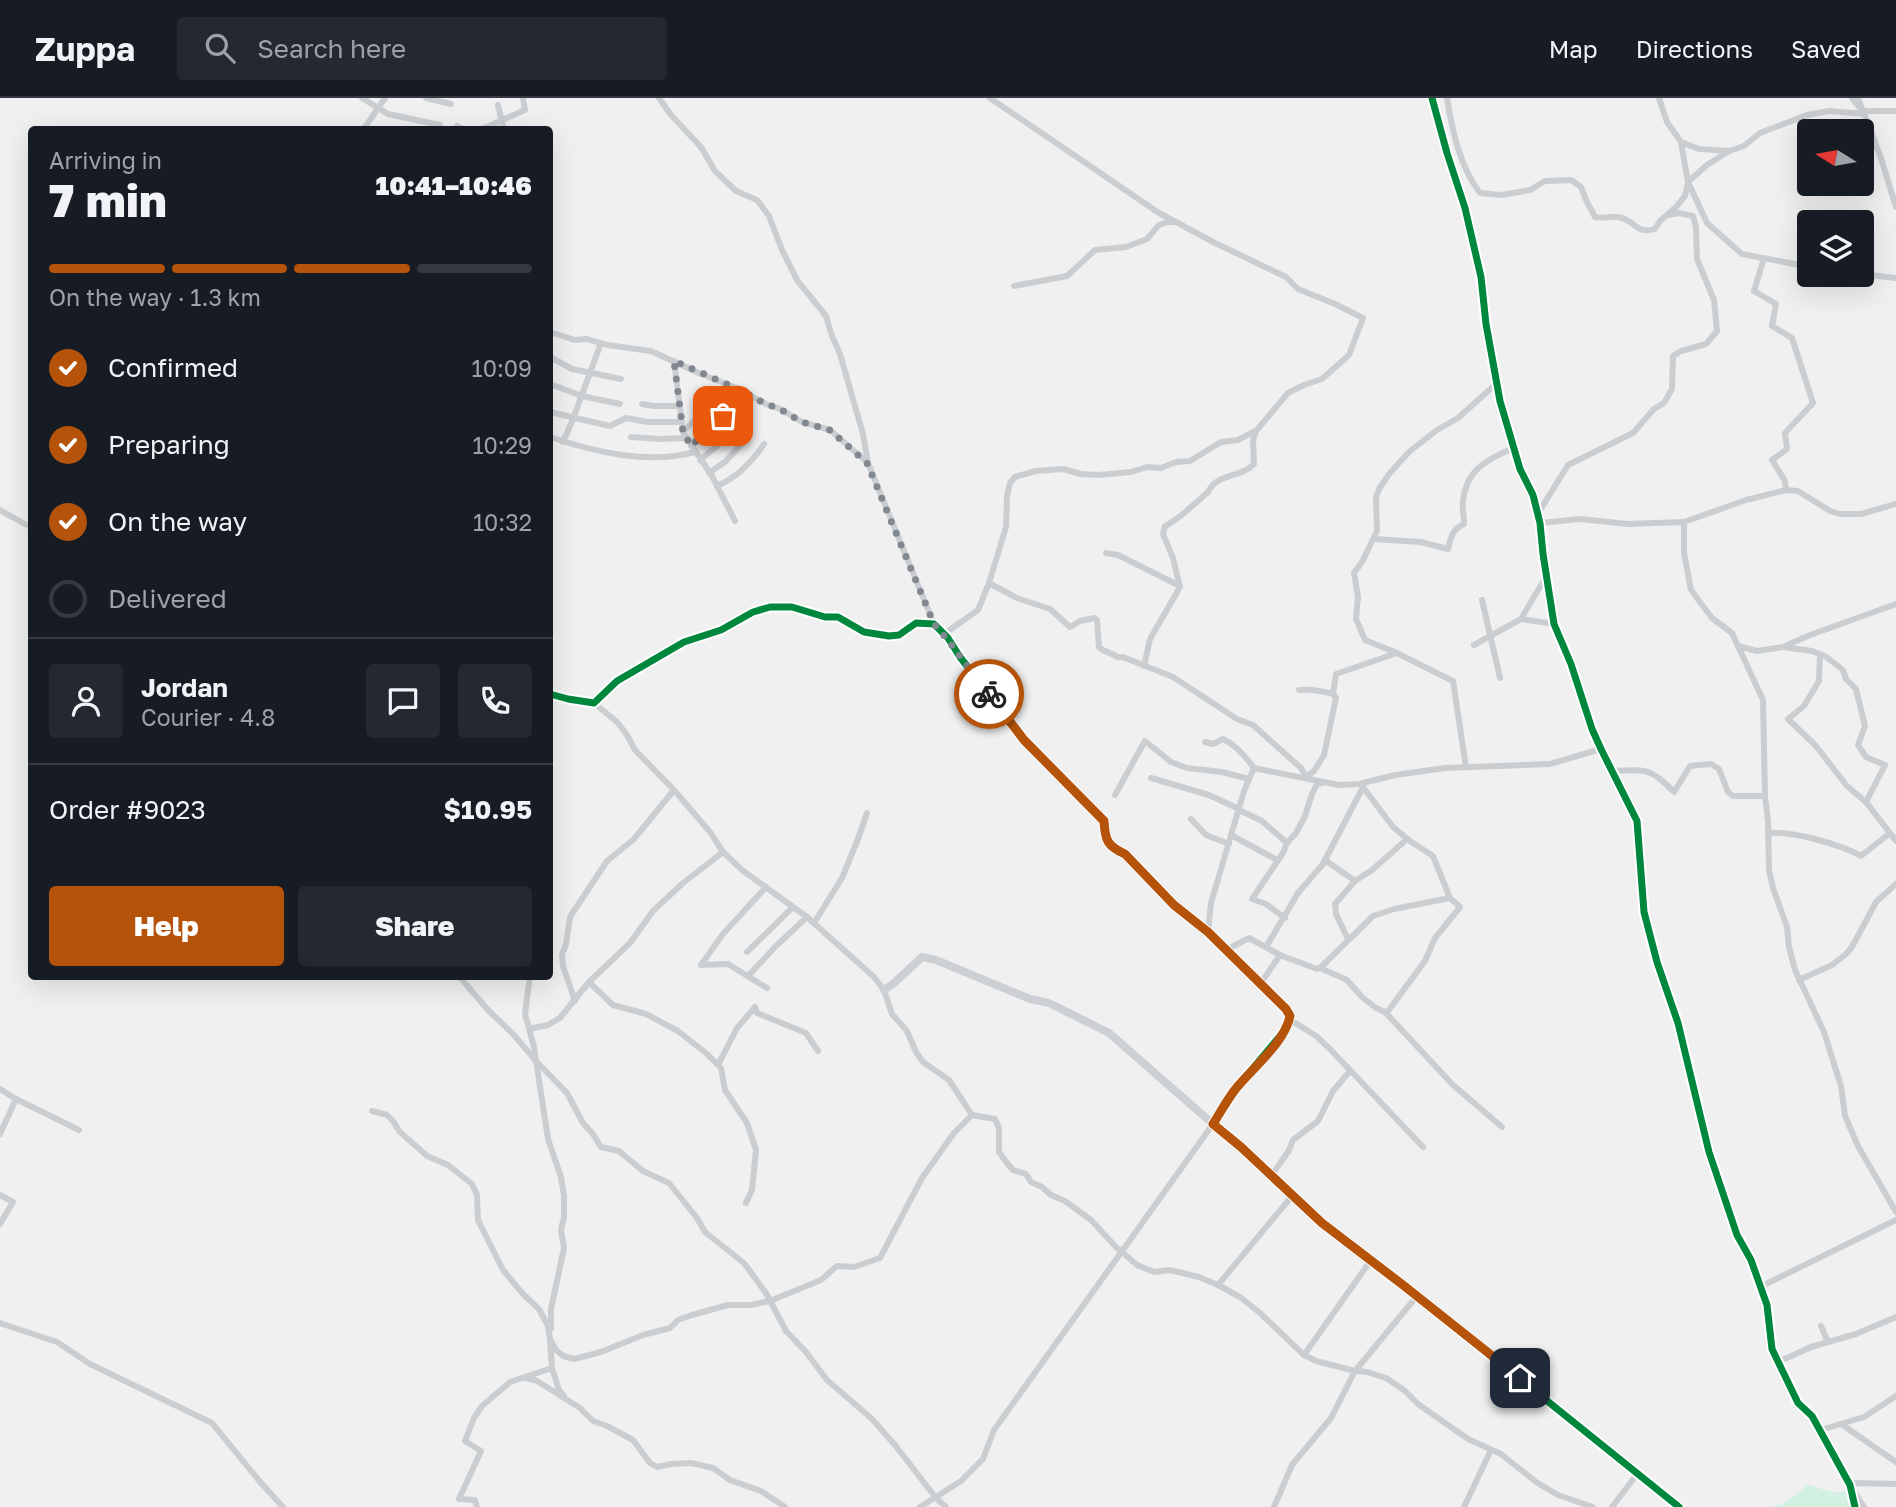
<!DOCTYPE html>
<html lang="en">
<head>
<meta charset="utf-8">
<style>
  body { margin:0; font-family:"Golos Text",sans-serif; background:#242831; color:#f1f3f6; height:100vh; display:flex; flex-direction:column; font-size:26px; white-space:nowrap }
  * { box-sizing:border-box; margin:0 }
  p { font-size:23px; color:#9ea1a6 }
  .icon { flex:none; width:38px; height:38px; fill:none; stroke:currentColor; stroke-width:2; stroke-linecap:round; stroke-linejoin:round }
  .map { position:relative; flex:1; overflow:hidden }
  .drawer { position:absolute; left:28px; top:28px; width:525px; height:854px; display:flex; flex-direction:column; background:#171b24; border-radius:7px; box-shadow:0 7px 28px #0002 }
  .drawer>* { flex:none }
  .needle { width:46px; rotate:281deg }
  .tools { position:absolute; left:1797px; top:21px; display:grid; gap:14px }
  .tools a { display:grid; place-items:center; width:77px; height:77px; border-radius:7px; background:#171b24; box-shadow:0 7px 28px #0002; font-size:35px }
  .pin { position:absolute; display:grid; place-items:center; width:60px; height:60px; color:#fff; margin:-30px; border-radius:14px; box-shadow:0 4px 10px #0006 }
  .courier { position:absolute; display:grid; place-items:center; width:70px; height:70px; margin:-35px; border:5px solid #b45309; border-radius:50%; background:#fff; color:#222; box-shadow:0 2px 9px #0007 }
  .head em { font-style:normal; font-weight:800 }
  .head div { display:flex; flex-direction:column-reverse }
  .head { display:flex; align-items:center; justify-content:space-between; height:119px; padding:0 21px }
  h1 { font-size:46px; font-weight:800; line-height:52px }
  .bar { display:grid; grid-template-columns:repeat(4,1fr); gap:10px 7px; align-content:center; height:84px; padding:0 21px }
  .bar i { height:9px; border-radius:5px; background:#363941 }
  .bar .current { background:#b45309 }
  .bar p { grid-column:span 4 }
  .line { display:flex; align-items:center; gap:18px; padding:0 21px; border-top:2px solid #363941 }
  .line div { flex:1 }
  .round { display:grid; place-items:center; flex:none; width:74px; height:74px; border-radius:7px; background:#242831 }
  ol { padding:0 21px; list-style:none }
  li { display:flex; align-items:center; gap:21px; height:77px }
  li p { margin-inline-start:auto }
  li .icon { padding:7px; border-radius:50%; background:#b45309; color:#fff; stroke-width:4 }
  li:last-child { color:#9ea1a6 }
  li i { width:38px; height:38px; border:4px solid #363941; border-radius:50% }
  .button { display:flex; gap:14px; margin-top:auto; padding:14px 21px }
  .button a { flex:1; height:80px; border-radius:7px; background:#b45309; color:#fff; font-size:28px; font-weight:800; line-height:80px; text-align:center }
  .button a+a { background:#242831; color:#f1f3f6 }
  header { display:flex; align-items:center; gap:42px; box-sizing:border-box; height:98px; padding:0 35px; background:#171b24; border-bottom:2px solid #363941 }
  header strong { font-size:33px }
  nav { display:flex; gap:38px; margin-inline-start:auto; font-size:24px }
  .search { width:490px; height:63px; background:#242831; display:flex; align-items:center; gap:18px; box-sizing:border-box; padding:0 24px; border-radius:7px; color:#9ea1a6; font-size:26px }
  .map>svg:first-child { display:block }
  .green { fill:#d3f1e2 }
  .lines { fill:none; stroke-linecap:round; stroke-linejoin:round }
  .street { stroke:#cbced1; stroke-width:6 }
  .secondary { stroke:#cccfd3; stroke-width:8 }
  .cycleway-casing { stroke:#fff; stroke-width:11 }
  .cycleway { stroke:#00873e; stroke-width:7 }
  .done { stroke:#828890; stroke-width:7; stroke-dasharray:0 12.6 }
  .route { stroke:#b45309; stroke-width:9 }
</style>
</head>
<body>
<header>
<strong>Zuppa</strong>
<div class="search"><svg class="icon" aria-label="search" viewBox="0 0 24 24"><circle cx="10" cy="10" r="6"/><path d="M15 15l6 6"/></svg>Search here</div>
<nav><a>Map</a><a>Directions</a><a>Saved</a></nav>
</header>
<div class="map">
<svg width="1896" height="1409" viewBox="0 0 1896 1409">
  <rect width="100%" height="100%" fill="#f0f0f0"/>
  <polygon class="green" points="1808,1387 1835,1395 1845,1393 1850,1409 1769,1409 1783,1406"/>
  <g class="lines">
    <g class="street">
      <polyline points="362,0 388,16 440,27"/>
      <polyline points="426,0 451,6"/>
      <polyline points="659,0 671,17 701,49 715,73 736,93 757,102 769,118 782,152 797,182 826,218 832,238 840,256 863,336 868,365"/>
      <polyline points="990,0 1159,115 1174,123"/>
      <polyline points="1432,0 1447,55 1465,110 1481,179 1486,226 1500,303 1520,371 1533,397 1540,425 1543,456 1554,526 1571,566 1592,631 1601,651 1637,723 1644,814 1657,864 1678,925 1709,1054 1737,1137 1751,1162 1767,1207 1772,1251 1798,1305 1812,1318 1850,1387 1855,1409"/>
      <path d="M1447,0C1452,32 1460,69 1480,95L1502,97L1530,92L1545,83L1571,82L1581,89L1586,102L1595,119C1603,121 1610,118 1618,119C1635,121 1635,137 1655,131L1660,123L1676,109L1685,98L1688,84L1707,67L1729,53L1744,48L1760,35L1807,17L1829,13L1865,16"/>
      <polyline points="1659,0 1667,24 1681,44 1688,84 1707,125 1742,156 1810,169"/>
      <polyline points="1852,0 1863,13 1896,13"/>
      <polyline points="1858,0 1881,60 1896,109"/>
      <polyline points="498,7 504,32"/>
      <polyline points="363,32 385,0"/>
      <polyline points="456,32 457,28 465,32"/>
      <polyline points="480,32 525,12 523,0"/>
      <polyline points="1681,44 1699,51 1729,53"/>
      <polyline points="1764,160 1754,193 1776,206 1772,228 1792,240 1813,305 1785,335 1787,351 1772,362 1785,383 1786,392"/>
      <polyline points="1862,176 1896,180"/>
      <path d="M1014,188L1067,178L1095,152L1126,149L1147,141L1159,127L1168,124H1176L1215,145L1286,179L1298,191L1335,206L1363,220L1349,257L1322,281L1304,287L1288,295L1256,333L1253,343L1254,366C1244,377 1227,376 1215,385C1212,387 1210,391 1208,394C1198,403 1177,423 1165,428L1163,436L1173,460L1180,489L1150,541L1144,568"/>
      <polyline points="550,234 575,242 587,241 607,247 651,253 701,276 736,290 766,306 780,311 802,324 830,332 868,365 934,526"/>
      <polyline points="550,259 572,271 621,281"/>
      <polyline points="674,263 683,334 712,378 735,423"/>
      <polyline points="550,286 582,298 620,306"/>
      <polyline points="642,306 654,308 679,308"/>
      <polyline points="550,314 610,328 626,320 648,324 682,324"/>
      <polyline points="683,334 715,300"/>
      <path d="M550,339C595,354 648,367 695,354"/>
      <polyline points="631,339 660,341 686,340"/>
      <polyline points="563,344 573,321 601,245"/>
      <polyline points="691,348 729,312"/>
      <polyline points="700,362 716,349 747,318"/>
      <polyline points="709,375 726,363 745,342"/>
      <path d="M717,388C736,380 752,364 764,346"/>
      <polyline points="0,412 32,430"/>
      <polyline points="1537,417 1568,367 1633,335 1654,311 1664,305 1672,291 1673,258 1681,253 1706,246 1717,233 1714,202 1697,161 1696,129 1693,118 1679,115 1668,117"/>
      <polyline points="1684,424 1746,402 1786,392 1798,393 1830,413 1840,416 1861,416 1896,406"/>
      <polyline points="1540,425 1580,421 1628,426 1684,424 1684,455 1691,492 1712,520 1732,535 1763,602 1765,698 1768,723 1769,772 1773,790 1787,829 1789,849 1795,872 1824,934 1841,988 1845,1018 1858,1048 1896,1114"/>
      <path d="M1374,441L1421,444L1448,451C1451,439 1452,431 1464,426C1464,418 1462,411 1463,403C1466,372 1487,361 1514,350"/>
      <polyline points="1106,455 1118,457 1180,488"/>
      <polyline points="989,485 1006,429 1007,398 1010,385 1015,379 1036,373 1063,371 1081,376 1098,377 1131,374 1147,369 1161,370 1176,364 1190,363 1221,344 1238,342 1255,333"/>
      <polyline points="1482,502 1500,580"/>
      <polyline points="1521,521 1547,477"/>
      <path d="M944,536L978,512L989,485L1017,500L1050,511L1070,529L1080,523L1094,520L1097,522L1099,549C1104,555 1112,554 1117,559H1123L1173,579L1237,621L1253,627L1301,670L1306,679L1314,673L1324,657L1336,600L1333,596C1322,593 1311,591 1299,592"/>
      <polyline points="1474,547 1521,521 1554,526"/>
      <polyline points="1738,548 1757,553 1783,549 1810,537 1896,506"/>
      <polyline points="1783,549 1812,553 1825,558 1843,572 1846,581 1856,591 1865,628 1858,647 1866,659 1885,667 1866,704"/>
      <polyline points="1397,555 1365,542 1356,521 1358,499 1354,475 1362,464 1377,433 1376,399 1379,391 1389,376 1409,354 1437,332 1458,320 1496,286"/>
      <polyline points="1820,556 1819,583 1804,608 1788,621 1816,648 1847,688 1866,704 1896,743"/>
      <path d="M550,596L568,601L594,605L617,583L684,544L721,532L753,514L770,509H792L825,519H838L864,534L889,538L899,537L916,525L934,526L948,540L960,559L1024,642L1104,723C1105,742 1107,748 1125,756L1174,807L1208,834L1286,911L1290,918L1285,932L1234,993L1213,1026L1241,1049L1322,1125L1403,1187L1679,1409"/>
      <polyline points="1333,596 1336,576 1397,555 1453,583 1466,669"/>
      <polyline points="594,605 617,624 627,637 635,652 674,692 710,734 723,754 742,772 807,819 874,879 884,892 892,916 907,933 916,954 923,964 949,982 972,1017 995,1021 999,1030 999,1054 1007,1065 1013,1072 1026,1076 1031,1084 1042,1089 1051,1097 1065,1103 1091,1122 1116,1149 1137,1167 1154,1174 1170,1172 1199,1179 1218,1187 1240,1199 1260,1215 1304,1257 1316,1263 1355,1273 1417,1198"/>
      <path d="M1205,644L1213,646L1223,641C1236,647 1246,659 1254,670"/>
      <path d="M1612,673C1645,672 1649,668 1674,694L1690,668L1711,666L1719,671L1728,694L1733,698H1765"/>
      <polyline points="1151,680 1209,697 1239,711"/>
      <polyline points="1115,697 1145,643 1171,664 1187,670 1222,674 1249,681"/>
      <polyline points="1239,712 1262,723 1287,745"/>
      <polyline points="1191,721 1206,737 1229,746"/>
      <path d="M1768,735C1792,733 1840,746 1861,758L1890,735"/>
      <polyline points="1231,737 1277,762"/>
      <polyline points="1325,762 1355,783 1335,806 1336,816 1348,841"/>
      <polyline points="1355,783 1372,772 1407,741"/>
      <polyline points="1285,820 1266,806 1252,801 1283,755 1287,745 1296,735 1305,718 1312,696 1317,686 1325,684"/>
      <polyline points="814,825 842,780 858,741 867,715"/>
      <polyline points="1208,834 1211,805 1244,693 1254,670 1339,687 1359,686 1395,677 1445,670 1550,666 1601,651"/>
      <polyline points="1266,849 1298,795 1323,766 1363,689 1361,687"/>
      <polyline points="1226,852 1249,840 1280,857 1317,871 1320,870 1347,882 1362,899 1376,910 1385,914 1388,913 1425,863 1435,840 1460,809 1450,800 1433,758 1410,743 1393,729 1363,689"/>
      <polyline points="747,854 793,809"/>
      <polyline points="701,867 723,836 766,789"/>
      <polyline points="701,867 728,866 767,890"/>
      <polyline points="1320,870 1373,818 1394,811 1450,800"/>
      <polyline points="749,877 776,848 807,819"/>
      <polyline points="459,878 487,911 513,936 536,963 567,995 583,1025 593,1036 601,1049 619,1053 643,1073 669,1085 697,1120 705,1134 744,1165 766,1195 786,1233 806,1254 827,1282 871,1320 895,1347 936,1400 946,1409"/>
      <polyline points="530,878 525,916 534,949 548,1041 561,1079 564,1098 564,1119 561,1132 564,1150 551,1211 551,1231"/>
      <polyline points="1799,882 1832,867 1846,856 1852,849 1876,804 1896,786"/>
      <polyline points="589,884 613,907 646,916 678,933 707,956 721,970 725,992 747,1025 756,1052 752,1092 746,1105"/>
      <polyline points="1261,885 1280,857"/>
      <polyline points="575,903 563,868 562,857 566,846 570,819 607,763 634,741 674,692"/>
      <polyline points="1385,914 1453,987 1502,1029"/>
      <polyline points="1289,921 1316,938 1329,950 1423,1049"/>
      <polyline points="529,931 548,927 560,920 589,884 630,845 653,813 683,785 723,754"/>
      <polyline points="718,967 737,930 755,909 757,915 806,935 818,953"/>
      <polyline points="0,991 16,1001 79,1032"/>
      <polyline points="372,1013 387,1017 393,1023 399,1033 427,1058 448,1067 472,1086 477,1097 478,1122 503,1172 523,1196 539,1211 548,1228 550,1241 556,1252 563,1258 574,1261 601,1254 643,1237 670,1230 678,1222 692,1217 728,1207 751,1207 770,1203 821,1182 837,1168 854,1169 880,1160 922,1080 954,1035 972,1017"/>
      <polyline points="0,1036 16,1001"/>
      <polyline points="1271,1078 1288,1054 1293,1042 1318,1023 1333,993 1350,973"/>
      <polyline points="0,1097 13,1104 0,1126"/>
      <polyline points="1218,1187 1292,1098"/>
      <polyline points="1760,1189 1896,1122"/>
      <polyline points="0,1225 57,1244 90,1266 212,1325 261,1385 283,1409"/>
      <polyline points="1821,1228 1828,1244 1856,1236 1896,1219"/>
      <polyline points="1304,1257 1371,1162"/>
      <polyline points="1778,1264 1811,1249 1828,1244"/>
      <polyline points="552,1270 559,1292 564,1298"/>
      <polyline points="525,1280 535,1282 542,1286 580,1310 593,1323 607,1328 633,1342 650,1365 657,1369 671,1366 691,1365 713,1370 730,1382 761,1393 785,1409"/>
      <polyline points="1841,1326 1896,1364"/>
      <polyline points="1820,1334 1824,1331 1864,1319 1896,1298"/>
      <polyline points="477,1409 475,1402 459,1401 481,1353 465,1343 474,1320 482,1308 510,1284 552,1270 550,1242"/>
      <polyline points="920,1409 961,1383 983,1361 994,1332 1213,1026"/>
      <polyline points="1274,1409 1292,1367 1331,1320 1355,1273 1367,1274 1386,1280 1404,1292 1418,1306 1468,1341 1501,1356 1536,1384 1558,1397 1593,1409"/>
      <polyline points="1464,1409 1491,1352"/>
      <polyline points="1612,1409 1638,1375"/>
      <polyline points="1864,1409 1850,1387 1855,1385 1896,1386"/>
    </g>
    <polyline class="secondary" points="884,892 893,886 922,859 936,862 1030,901 1049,905 1109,935 1213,1026"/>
    <g class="cycleway-casing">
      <g id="cycleway">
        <polyline points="1432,0 1447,55 1465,110 1481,179 1486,226 1500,303 1520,371 1533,397 1540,425 1543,456 1554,526 1571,566 1592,631 1601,651 1637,723 1644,814 1657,864 1678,925 1709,1054 1737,1137 1751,1162 1767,1207 1772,1251 1798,1305 1812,1318 1850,1387 1855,1409"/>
        <path d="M550,596L568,601L594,605L617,583L684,544L721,532L753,514L770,509H792L825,519H838L864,534L889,538L899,537L916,525L934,526L948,540L960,559L1024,642L1104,723C1105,742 1107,748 1125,756L1174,807L1208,834L1286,911L1290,918L1285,932L1234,993L1213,1026L1241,1049L1322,1125L1403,1187L1679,1409"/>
      </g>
    </g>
    <use href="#cycleway" class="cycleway"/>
  </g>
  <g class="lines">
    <path class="done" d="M723,318L691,348L683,334L674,263L736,290L766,306L780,311L802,324L830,332L867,365L934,526C954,548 970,573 989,596"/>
    <path class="route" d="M989,596L1024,642L1104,723C1105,742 1107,748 1125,756L1174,807L1208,834L1286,911L1290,918C1285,945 1250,972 1234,993C1226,1004 1220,1015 1213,1026L1241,1049L1322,1125L1403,1187L1520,1280"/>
  </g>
</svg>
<div class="tools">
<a><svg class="needle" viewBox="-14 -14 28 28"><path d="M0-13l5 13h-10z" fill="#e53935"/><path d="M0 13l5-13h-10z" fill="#9ea1a6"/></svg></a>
<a><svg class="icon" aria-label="layers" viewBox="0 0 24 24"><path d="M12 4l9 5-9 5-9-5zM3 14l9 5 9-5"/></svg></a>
</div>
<div class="pin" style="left:723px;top:318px;background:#ea580c"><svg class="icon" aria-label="bag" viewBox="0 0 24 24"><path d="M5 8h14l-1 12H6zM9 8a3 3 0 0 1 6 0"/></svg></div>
<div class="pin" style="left:1520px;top:1280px;background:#1f2937"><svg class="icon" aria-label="home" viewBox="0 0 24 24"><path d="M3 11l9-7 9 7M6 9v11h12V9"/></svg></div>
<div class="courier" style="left:989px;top:596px"><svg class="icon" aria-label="bike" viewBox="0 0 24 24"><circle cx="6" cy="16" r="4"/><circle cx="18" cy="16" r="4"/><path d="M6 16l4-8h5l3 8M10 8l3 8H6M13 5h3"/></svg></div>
<section class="drawer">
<div class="head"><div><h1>7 min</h1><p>Arriving in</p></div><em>10:41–10:46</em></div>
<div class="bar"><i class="current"></i><i class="current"></i><i class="current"></i><i></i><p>On the way · 1.3 km</p></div>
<ol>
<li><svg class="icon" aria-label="check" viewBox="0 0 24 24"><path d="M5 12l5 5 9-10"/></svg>Confirmed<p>10:09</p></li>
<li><svg class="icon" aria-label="check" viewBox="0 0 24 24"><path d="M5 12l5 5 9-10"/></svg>Preparing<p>10:29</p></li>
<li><svg class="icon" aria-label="check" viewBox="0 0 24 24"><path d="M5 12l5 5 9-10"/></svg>On the way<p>10:32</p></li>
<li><i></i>Delivered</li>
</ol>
<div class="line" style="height:126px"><a class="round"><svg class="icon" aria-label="person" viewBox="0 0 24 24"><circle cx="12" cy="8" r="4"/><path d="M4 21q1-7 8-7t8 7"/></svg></a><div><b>Jordan</b><p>Courier · 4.8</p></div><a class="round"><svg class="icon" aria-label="chat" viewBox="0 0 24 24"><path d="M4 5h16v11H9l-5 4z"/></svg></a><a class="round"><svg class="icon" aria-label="phone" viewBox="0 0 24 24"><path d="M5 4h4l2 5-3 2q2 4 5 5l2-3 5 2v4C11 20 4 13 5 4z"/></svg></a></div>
<div class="line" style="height:91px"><div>Order #9023</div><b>$10.95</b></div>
<div class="button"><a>Help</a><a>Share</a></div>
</section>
</div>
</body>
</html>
